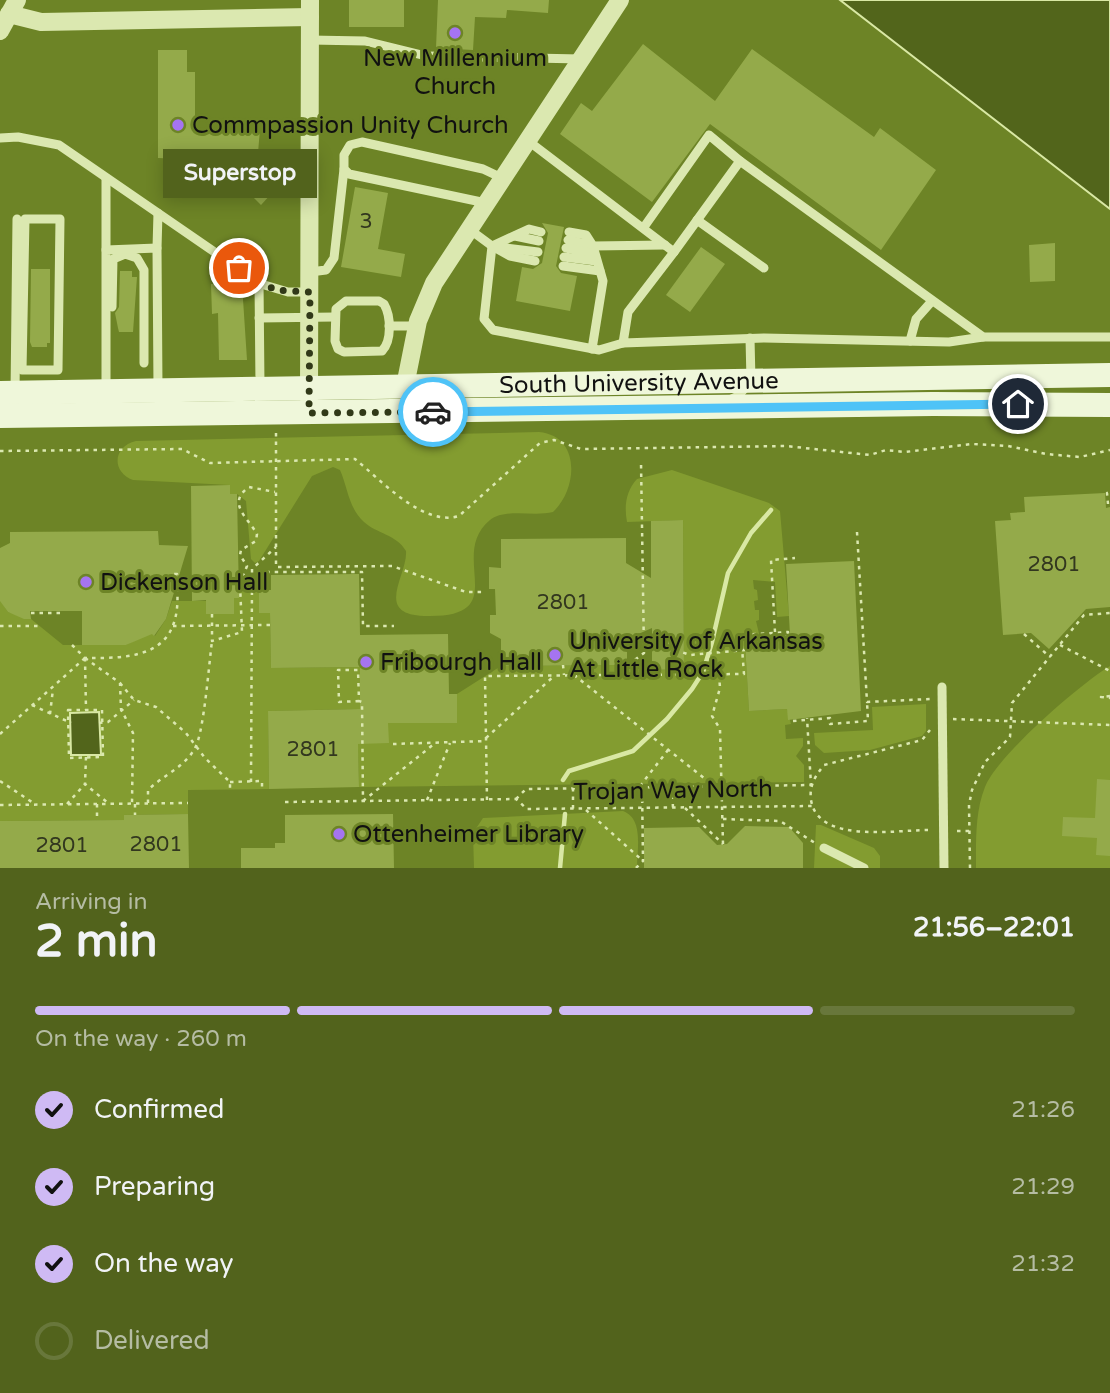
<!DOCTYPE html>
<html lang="en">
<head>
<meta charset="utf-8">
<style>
  body { margin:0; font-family:"Varela Round",sans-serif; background:#5c6c29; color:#f1f3f6; height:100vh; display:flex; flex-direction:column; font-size:26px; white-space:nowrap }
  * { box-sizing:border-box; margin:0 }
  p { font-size:23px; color:#b5bca3 }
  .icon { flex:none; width:38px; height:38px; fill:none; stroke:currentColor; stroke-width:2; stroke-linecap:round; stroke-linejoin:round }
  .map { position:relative; height:868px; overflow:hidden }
  .details { display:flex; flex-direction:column; background:#52631c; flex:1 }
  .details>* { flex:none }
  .pin { position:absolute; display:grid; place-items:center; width:60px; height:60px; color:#fff; margin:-30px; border:4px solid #fff; border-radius:50%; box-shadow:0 2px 7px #0007 }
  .courier { position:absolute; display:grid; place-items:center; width:70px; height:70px; margin:-35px; border:5px solid #4fc3f7; border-radius:50%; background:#fff; color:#222; box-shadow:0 2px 9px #0007 }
  .bubble { position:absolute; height:49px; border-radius:0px; background:#52631c; box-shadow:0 4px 18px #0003; font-size:23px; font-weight:700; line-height:49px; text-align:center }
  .head em { font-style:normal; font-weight:700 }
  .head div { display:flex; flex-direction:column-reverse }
  .head { display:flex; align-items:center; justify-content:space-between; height:119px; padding:0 35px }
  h1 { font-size:46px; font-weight:700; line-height:52px }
  .bar { display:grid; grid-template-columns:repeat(4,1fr); gap:10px 7px; align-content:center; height:84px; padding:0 35px }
  .bar i { height:9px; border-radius:5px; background:#68773b }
  .bar .selected { background:#cfbaf4 }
  .bar p { grid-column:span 4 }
  ol { padding:0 35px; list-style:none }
  li { display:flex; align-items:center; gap:21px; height:77px }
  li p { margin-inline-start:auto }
  li .icon { padding:7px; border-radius:50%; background:#cfbaf4; color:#111; stroke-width:4 }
  li:last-child { color:#b5bca3 }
  li i { width:38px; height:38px; border:4px solid #68773b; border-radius:50% }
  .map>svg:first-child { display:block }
  .green { fill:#839c30 }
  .water { fill:#52651b; stroke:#d9e8a4; stroke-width:2 }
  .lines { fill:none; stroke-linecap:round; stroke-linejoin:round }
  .stream { stroke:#d9e8a4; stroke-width:4.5 }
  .building { fill:#94aa4a }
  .path { stroke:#dbe8b0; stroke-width:2.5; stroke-dasharray:3.5 5; stroke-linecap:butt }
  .lane { stroke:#dbe8b0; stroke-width:9 }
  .street { stroke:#dbe8b0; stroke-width:18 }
  .secondary { stroke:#eff7da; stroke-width:24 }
  .path-bridge { stroke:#dbe8b0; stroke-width:2.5; stroke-dasharray:3.5 5; stroke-linecap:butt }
  .done { stroke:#313918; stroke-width:7; stroke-dasharray:0 12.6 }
  .route { stroke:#4fc3f7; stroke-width:9 }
  .poi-dot { fill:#a574f1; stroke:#6d8426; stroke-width:2.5 }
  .labels { text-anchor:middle; stroke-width:6; stroke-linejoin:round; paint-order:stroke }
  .number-label { font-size:21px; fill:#32371f }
  .poi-label { font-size:24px; fill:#111; stroke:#6d8426; text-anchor:start }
  .street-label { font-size:24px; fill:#111; stroke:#6d8426 }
</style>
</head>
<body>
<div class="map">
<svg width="1110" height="868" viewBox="0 0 1110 868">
  <rect width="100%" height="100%" fill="#6d8426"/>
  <g class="green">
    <path d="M539,432C581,436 578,489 553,512C534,517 505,508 490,520C446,556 516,619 424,616C373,614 408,575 406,551C396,534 377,534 364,522C348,507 348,488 340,470L333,467L312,476L259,561L255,563L251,559L246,501L237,494H230L229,485L133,480C111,472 113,446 136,441Z"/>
    <path d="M672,470L769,503L780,511L789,616L777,617L775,582L753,580L754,589L757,590L758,600L754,601L755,610H759V620L756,621L761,642L745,644L749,711L787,709L791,724L785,725L786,739L803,738V746L796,756L804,765V782L359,787L357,709L268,711L269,789L188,790V814L124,815V820L0,821V600L8,612L31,619L63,645H126L151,632L155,636L166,619L172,601H206V614H234V598L239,591L259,590V613H270L271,668L360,667V696L375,743H388V723H457V694L501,666L627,665L652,670L684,669L683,520L627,522C624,506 626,491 637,479Z"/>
    <path d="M1110,666V868H976C976,841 975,812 985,787C997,756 1080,684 1110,666Z"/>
    <polygon points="926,704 926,731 922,736 870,750 824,753 815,745 814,733 873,730 872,707"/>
    <path d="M623,811C644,819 637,849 637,868H474L473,833L483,818Z"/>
    <polygon points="816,825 821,825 874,848 880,856 880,868 814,868"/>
  </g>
  <g class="water">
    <polygon points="840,0 1110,0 1110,209"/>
    <polygon points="99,712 101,755 71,755 70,713"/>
  </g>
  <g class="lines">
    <g class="stream">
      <polyline points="563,780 569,771 633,751 667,719 692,689 703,672 712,642 728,573 751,533 771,510"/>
      <polyline points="560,868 565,814"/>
    </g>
  </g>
  <g class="building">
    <rect x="349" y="0" width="55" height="27"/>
    <polygon points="438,0 549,0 548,13 507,10 506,18 475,17 473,50 436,48"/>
    <polygon points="643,44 715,101 752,49 874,137 880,128 936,170 881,250 710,124 652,202 560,134 581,103 592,111"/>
    <polygon points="158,50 187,50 187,72 195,72 195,119 198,120 198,130 260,129 256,177 272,193 261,205 249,193 237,193 236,161 158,158"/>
    <polygon points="355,187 388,193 378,249 405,254 401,277 341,267"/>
    <polygon points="542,223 564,227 556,266 561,273 577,276 570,311 516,301 522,267 533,269 542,263 548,233"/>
    <polygon points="1055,243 1055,281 1030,282 1029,245"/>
    <polygon points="701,247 725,264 690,312 666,295"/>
    <polygon points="31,269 50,269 50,343 47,343 47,347 32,347 30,342"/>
    <polygon points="120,271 132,271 132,277 137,277 133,332 119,332 118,328 115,313 119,307"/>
    <polygon points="211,284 242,284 247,360 219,360 218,313 212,314"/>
    <polygon points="230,485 230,494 237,494 239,598 234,598 234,614 206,614 206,600 192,601 191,486"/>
    <polygon points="1105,493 1106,508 1110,507 1110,607 1086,609 1049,649 1031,633 1003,635 995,521 1011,520 1010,513 1025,512 1024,497"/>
    <polygon points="683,520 684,669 652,670 652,628 627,639 627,665 501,666 501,639 490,633 490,615 496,615 495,589 489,589 489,567 501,568 501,539 626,538 626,563 651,578 651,521"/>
    <polygon points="158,531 159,545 188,546 166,619 154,636 152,634 126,645 82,645 82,611 30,611 31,619 24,619 8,612 0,601 0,548 10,543 10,532"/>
    <polygon points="854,561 861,711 788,720 787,709 749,711 745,643 783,641 782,635 790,635 786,564"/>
    <polygon points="359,574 360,635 448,634 449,694 457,694 457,723 388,723 389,743 358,744 359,787 269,789 268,711 360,709 360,667 271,668 270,613 259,613 259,590 271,590 271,575"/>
    <polygon points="1097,779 1110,780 1110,856 1096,855 1097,838 1062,836 1063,817 1095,818"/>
    <polygon points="188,814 189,868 0,868 0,821 124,820 124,815"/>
    <polygon points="393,814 394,868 241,868 241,848 275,848 275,843 285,843 285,815"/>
    <polygon points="745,826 789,827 803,843 803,868 644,868 644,828 699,827 717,845 727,844"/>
  </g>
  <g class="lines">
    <g class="path">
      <polyline points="276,433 276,567 392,566 466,592 484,592"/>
      <path d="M0,451L182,449L210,463L355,459C381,480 423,527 459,516L540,443L554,440L581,449L786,446L870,455L886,450L905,452L972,444L1008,446L1046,454L1080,457L1110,450"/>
      <polyline points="1108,504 1107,493 1110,493"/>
      <polyline points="857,532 867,702 930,699"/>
      <polyline points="252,581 265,572 362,572 363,626 394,626"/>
      <polyline points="252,581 252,569 276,547"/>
      <polyline points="31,613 61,613"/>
      <polyline points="212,614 212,641 242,632 240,584"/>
      <polyline points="0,626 39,626"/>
      <polyline points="173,626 270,625"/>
      <polyline points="775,632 771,560 795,558"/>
      <polyline points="1024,634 1050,657"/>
      <path d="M72,645L85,658C118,658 165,660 175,619C179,605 177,589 177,574H172"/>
      <polyline points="1060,645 1110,671"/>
      <polyline points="85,658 120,683 121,709 133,733 132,803"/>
      <polyline points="85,658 86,710"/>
      <polyline points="563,665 564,675"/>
      <polyline points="719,674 720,688 712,716 720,729 723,844"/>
      <polyline points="574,675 714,786"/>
      <polyline points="633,675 632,662 644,653 641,462"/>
      <polyline points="120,683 134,700 156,707 186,733 205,758 230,782 230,789"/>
      <polyline points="1110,696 1101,697 1110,698"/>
      <polyline points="359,701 339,702 338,670 358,670 359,701 362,702 363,801"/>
      <polyline points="32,705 71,723"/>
      <polygon points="68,710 102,710 103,757 69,758"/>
      <polyline points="50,714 53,689"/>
      <polyline points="953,719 1110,725"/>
      <polyline points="793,721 830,718 830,724 868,721 867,702"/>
      <polyline points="99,723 108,722 134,700"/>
      <polyline points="0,734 85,658"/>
      <polyline points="486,738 554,676"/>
      <polyline points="393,744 486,741"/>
      <polyline points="86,757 85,784 108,803"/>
      <polyline points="0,781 35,804"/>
      <polyline points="230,782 262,781 262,789"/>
      <path d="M251,782L252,581L240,584L247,566L240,555L241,550L256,541L257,534C248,518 226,503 249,487L275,492"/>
      <polyline points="640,786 668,750"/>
      <polyline points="672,787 673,808"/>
      <polyline points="573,788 573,809"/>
      <polyline points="516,799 526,789 811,785 807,718"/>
      <polyline points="427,800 450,743"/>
      <polyline points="487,800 485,676 744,674 741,635 788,632 788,641"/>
      <polyline points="363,801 434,744"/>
      <polyline points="285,802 516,799 527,809 812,806"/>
      <path d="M148,803V790C163,775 186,767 196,746C204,729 209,664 212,641"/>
      <polyline points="67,804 85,784"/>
      <polyline points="97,804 97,820"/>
      <polyline points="135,804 135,815"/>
      <polyline points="0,805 188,803"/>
      <polyline points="685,808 723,844"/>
      <polyline points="586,810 643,861"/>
      <polyline points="723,819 780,821 815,843"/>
      <path d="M928,830C895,830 818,844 811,800C809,786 815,776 824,765L922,740L930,730"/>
      <polyline points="957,831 970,831"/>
      <polyline points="636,868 643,861 642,787"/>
      <polyline points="970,868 969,805 972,790 985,762 1010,737 1012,703 1084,615 1110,613"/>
    </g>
    <g class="lane">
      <polyline points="310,40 365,41 426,56 581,59"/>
      <polyline points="0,138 18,137 59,145 261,284 288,292 310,292"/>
      <polyline points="527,140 674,252 740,161 983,337 1110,337"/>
      <polyline points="486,203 349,174 344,169 344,155 350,145 362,142 483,169 502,178"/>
      <polygon points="25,219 60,219 58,370 22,370"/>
      <polyline points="697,220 764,268"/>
      <polyline points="644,227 709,135 740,161"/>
      <polyline points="469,229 492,246 484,319 493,330 599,350 623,343"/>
      <polyline points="569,232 586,235 593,246 665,245"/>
      <polyline points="515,236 539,241"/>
      <polyline points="568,240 593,246 603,281 592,349"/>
      <polyline points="492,246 529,229 541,232"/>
      <polyline points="492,246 510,256 535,261"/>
      <polyline points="498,247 538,252"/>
      <polyline points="157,248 158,213"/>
      <polyline points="566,248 594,254"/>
      <polyline points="106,250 106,178"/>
      <polyline points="674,252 628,312 623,343 764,338 949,342 983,337"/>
      <polyline points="564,257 596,261"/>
      <polyline points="563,266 600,271"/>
      <polyline points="310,272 326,270 334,258 344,169"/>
      <polyline points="259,282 260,386"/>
      <path d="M346,301H379L384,304C391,316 392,341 382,351L344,352L338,349L335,341L336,309Z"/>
      <polyline points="112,307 113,259 125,254 137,258 144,270 144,363"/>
      <polyline points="259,318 335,317"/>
      <polyline points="389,326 417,326"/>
      <polyline points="910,341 916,319 932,301"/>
      <polyline points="106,388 106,250 157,248 158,388"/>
      <polyline points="15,393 17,219"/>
      <polyline points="729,400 738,396 751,381 750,338"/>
      <polyline points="942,687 944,868"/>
      <polyline points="824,848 864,868"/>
    </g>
    <g class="street">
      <polyline points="9,14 41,22 310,17"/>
      <polyline points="0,31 17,0"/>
      <polyline points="405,386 418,321 434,283 620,0"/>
      <polyline points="309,399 310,0"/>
    </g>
    <g class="secondary">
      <path id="s1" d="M0,393L1110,375"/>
      <polyline points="0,416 933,404 1110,405"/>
    </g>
    <polyline class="path-bridge" points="635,636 690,655 745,650"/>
  </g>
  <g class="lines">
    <polyline class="done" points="239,268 275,290 310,292 309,413 433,412"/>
    <polyline class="route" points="433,412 1018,404"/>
  </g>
  <g class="poi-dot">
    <circle cx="455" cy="33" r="7"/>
    <circle cx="178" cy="125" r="7"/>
    <circle cx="86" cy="582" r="7"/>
    <circle cx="555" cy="655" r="7"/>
    <circle cx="366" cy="662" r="7"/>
    <circle cx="339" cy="834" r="7"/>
  </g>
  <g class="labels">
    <g class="number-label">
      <text x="366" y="228">3</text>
      <text x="1054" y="571">2801</text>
      <text x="563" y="609">2801</text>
      <text x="313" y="756">2801</text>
      <text x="156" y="851">2801</text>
      <text x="62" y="852">2801</text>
    </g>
    <g class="poi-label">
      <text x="455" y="66" text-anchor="middle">New Millennium<tspan x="455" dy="28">Church</tspan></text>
      <text x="192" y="133">Commpassion Unity Church</text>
      <text x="100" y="590">Dickenson Hall</text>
      <text x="569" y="649">University of Arkansas<tspan x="569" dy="28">At Little Rock</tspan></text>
      <text x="380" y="670">Fribourgh Hall</text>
      <text x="353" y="842">Ottenheimer Library</text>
    </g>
    <g class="street-label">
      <text dy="8" stroke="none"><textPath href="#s1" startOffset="639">South University Avenue</textPath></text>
      <text transform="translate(673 790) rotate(-1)" y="8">Trojan Way North</text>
    </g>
  </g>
</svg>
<div class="pin" style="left:239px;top:268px;background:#ea580c"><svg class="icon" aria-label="bag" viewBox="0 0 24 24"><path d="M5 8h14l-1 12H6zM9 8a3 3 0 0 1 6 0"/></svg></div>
<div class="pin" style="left:1018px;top:404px;background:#1f2937"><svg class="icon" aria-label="home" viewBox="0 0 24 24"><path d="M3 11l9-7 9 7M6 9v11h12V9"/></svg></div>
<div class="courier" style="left:433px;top:412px"><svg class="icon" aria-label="car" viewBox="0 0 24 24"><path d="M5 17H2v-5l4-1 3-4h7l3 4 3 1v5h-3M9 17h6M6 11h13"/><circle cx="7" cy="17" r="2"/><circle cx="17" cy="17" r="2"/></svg></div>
<div class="bubble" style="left:163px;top:149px;width:154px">Superstop</div>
</div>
<section class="details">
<div class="head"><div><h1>2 min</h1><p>Arriving in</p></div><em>21:56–22:01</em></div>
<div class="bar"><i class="selected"></i><i class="selected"></i><i class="selected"></i><i></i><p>On the way · 260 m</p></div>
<ol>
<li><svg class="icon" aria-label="check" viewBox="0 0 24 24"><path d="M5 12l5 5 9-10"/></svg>Confirmed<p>21:26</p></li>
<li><svg class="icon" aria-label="check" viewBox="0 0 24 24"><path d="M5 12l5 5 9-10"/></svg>Preparing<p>21:29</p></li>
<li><svg class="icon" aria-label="check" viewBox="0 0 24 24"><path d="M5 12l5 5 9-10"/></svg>On the way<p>21:32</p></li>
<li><i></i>Delivered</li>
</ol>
</section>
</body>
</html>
